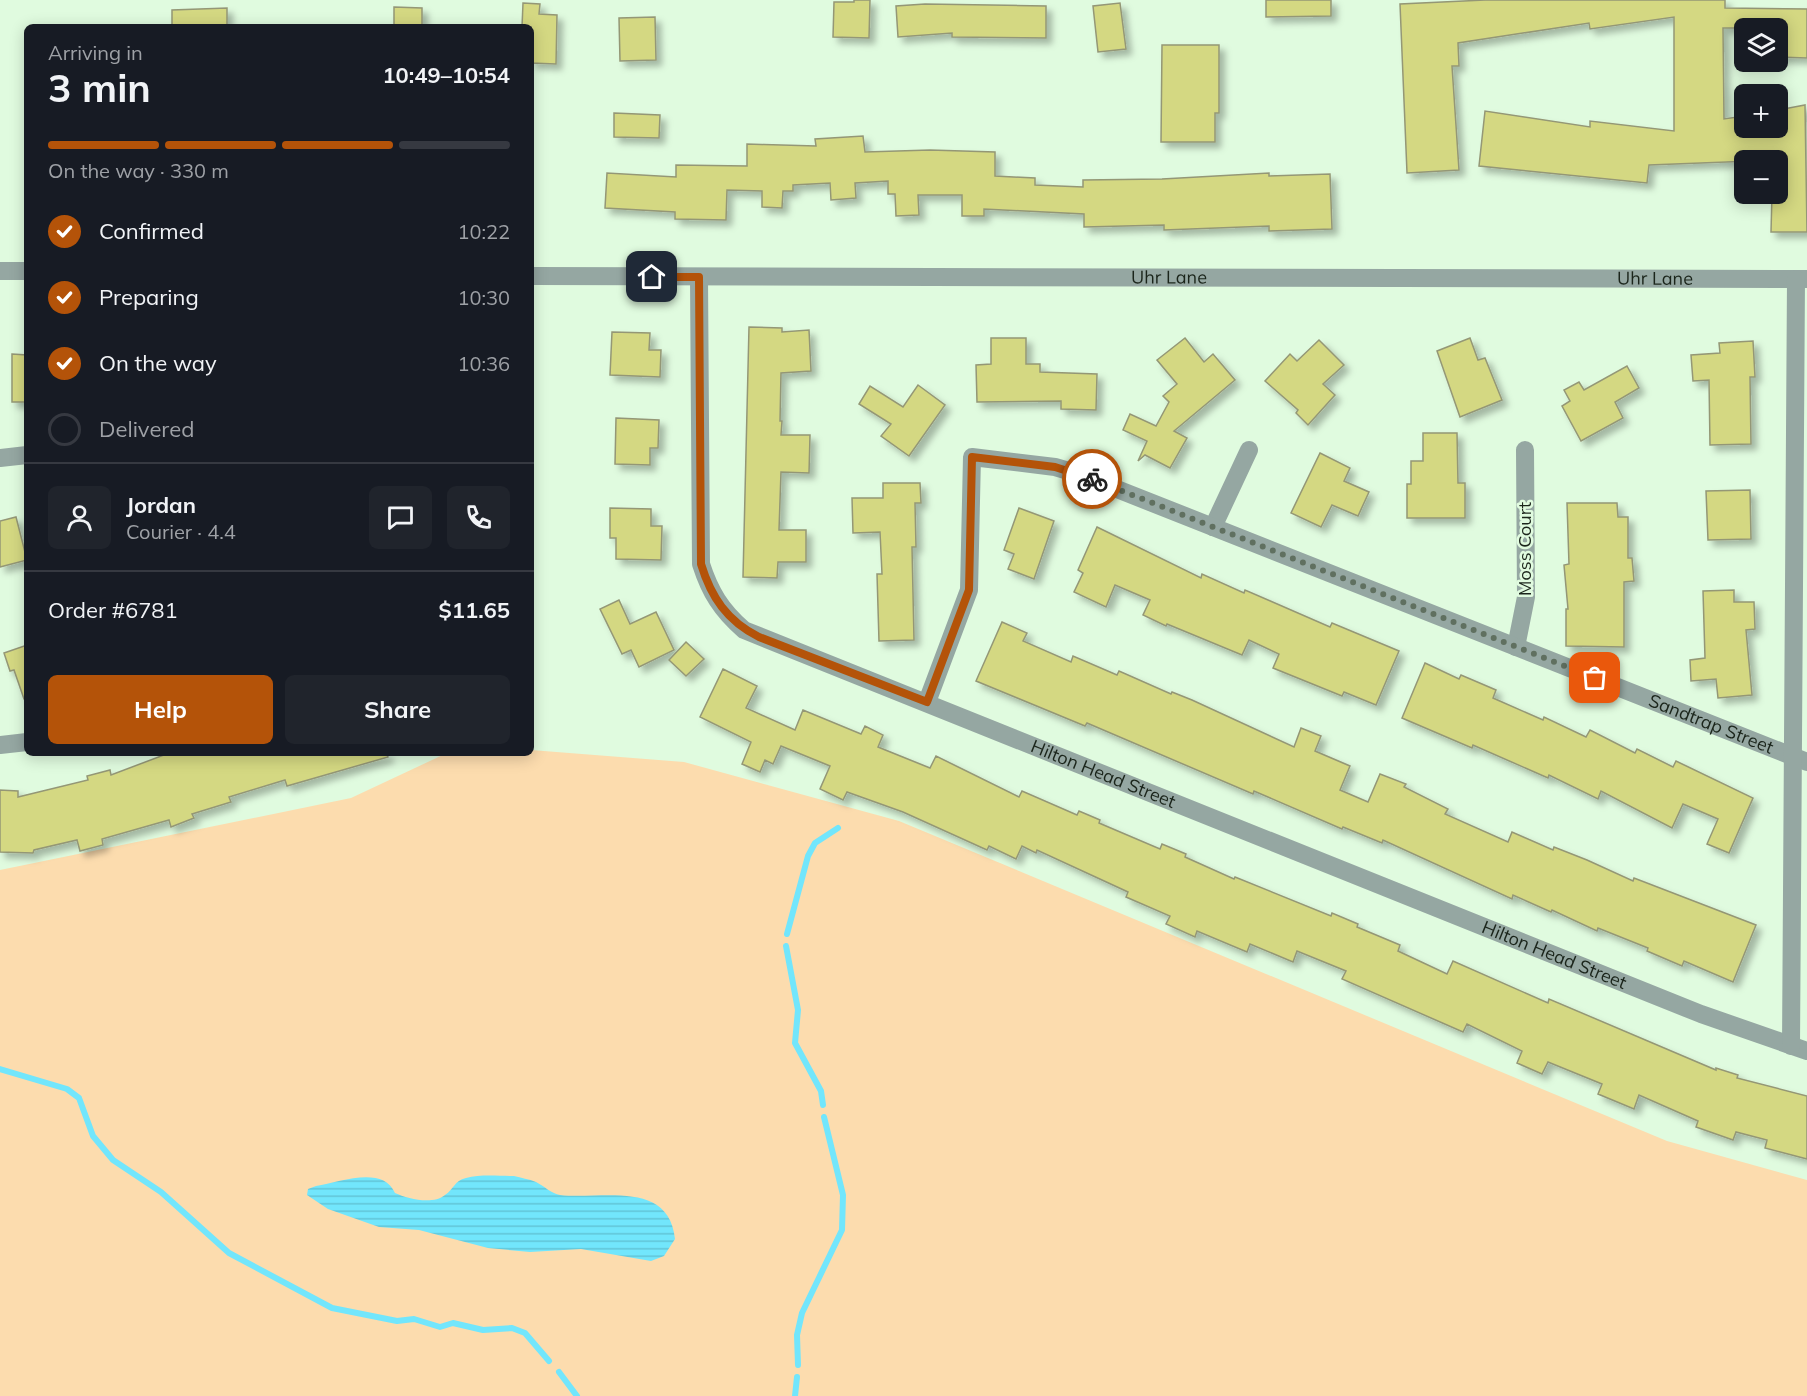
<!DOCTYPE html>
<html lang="en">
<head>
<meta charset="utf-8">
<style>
  body { margin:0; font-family:Mulish,sans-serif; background:#20242c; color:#f1f3f6; height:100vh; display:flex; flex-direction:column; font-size:22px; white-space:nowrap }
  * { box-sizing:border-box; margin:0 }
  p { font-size:20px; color:#9ea1a6 }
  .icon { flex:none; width:33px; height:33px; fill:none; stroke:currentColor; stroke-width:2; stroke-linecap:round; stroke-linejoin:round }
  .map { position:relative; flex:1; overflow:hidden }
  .drawer { position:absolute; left:24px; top:24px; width:510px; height:732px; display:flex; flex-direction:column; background:#171b24; border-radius:9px; box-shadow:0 3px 15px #0003 }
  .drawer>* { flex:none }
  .buttons { position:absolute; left:1734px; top:18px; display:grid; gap:12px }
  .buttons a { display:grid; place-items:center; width:54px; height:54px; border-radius:9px; background:#171b24; box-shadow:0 3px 15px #0003; font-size:30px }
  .pin { position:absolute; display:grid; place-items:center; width:51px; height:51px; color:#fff; margin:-26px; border-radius:12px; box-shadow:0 3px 9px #0006 }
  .courier { position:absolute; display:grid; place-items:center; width:60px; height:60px; margin:-30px; border:4px solid #b45309; border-radius:50%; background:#fff; color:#222; box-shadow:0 2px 8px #0007 }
  .overview em { font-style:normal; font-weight:700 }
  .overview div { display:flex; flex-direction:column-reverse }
  .overview { display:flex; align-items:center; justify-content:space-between; height:102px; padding:0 24px }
  h1 { font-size:39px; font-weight:700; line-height:45px }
  .bar { display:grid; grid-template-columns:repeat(4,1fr); gap:9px 6px; align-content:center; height:72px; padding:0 24px }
  .bar i { height:8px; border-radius:4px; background:#363941 }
  .bar .selected { background:#b45309 }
  .bar p { grid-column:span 4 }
  .line { display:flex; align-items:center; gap:15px; padding:0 24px; border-top:2px solid #363941 }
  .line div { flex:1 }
  .round { display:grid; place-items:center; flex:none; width:63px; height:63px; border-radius:9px; background:#20242c }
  ol { padding:0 24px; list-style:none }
  li { display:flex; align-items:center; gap:18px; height:66px }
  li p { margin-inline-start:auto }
  li .icon { padding:6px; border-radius:50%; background:#b45309; color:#fff; stroke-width:4 }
  li:last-child { color:#9ea1a6 }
  li i { width:33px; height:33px; border:3px solid #363941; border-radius:50% }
  .button { display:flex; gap:12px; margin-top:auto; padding:12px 24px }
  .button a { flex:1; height:69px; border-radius:9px; background:#b45309; color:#fff; font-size:24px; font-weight:700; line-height:69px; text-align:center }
  .button a+a { background:#20242c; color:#f1f3f6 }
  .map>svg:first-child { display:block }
  .grass { fill:#fcdcae }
  .water { fill:url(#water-rules) }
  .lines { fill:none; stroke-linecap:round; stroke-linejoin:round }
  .stream { stroke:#72e6fc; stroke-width:6 }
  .building { fill:#d4d882; stroke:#949776; stroke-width:1.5; filter:url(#shadow) }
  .minor { stroke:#95a7a2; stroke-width:18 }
  .done { stroke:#607060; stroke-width:6; stroke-dasharray:0 10.8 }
  .route { stroke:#b45309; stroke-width:8 }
  .labels { text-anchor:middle; stroke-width:5; stroke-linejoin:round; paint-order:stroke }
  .street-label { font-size:18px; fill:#1b251b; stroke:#e0fbdf }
</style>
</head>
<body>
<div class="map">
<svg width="1807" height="1396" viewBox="0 0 1807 1396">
  <defs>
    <pattern id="water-rules" width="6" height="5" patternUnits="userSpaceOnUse" patternTransform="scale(1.5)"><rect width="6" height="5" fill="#72e6fc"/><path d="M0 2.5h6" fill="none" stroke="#62c5d7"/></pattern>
    <filter id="shadow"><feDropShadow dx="5.5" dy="5.5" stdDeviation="3" flood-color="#0004"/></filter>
  </defs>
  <rect width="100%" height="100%" fill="#e0fbdf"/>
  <polygon class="grass" points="531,750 684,762 899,821 1667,1141 1807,1180 1807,1396 0,1396 0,870 351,798 447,753 531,753"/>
  <path class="water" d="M514,1176C521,1178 529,1179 536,1182C544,1186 552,1194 560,1195C600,1200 669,1179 675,1239L664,1256L651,1261L581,1249L530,1252L488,1248L419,1230L379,1227L328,1209L307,1195L308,1189L316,1186C340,1182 383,1165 395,1193C408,1199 433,1205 445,1195C454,1189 454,1181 466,1178C480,1174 499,1176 514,1176Z"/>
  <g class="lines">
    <g class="stream">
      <polyline points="787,934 808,856 815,843 838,828"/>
      <polyline points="786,946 798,1010 795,1043 821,1091 823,1105"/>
      <polyline points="0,1069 67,1089 79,1098 93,1136 113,1160 161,1192 229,1253 332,1308 397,1321 414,1319 440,1327 453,1323 483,1330 512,1328 525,1333 549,1361"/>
      <polyline points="798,1365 797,1335 802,1313 842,1230 843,1195 824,1117"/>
      <polyline points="559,1372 577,1396"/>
      <polyline points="795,1396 797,1377"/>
    </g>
  </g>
  <g class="building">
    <polygon points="854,0 870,0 869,38 833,37 834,2 854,2"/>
    <polygon points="1266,0 1331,0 1331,16 1266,17"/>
    <polygon points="1485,0 1725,0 1725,8 1807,9 1807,58 1778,57 1778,28 1723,28 1724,119 1744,116 1744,128 1778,128 1778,110 1805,105 1807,232 1771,232 1772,194 1778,194 1778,160 1649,165 1647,183 1479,166 1485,111 1590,127 1590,121 1674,131 1674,17 1590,29 1589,23 1458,43 1459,66 1452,66 1459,170 1407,173 1400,4"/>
    <polygon points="523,3 540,4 539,14 557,15 556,64 531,63 531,27 522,27"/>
    <polygon points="1120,3 1126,49 1098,52 1093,6"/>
    <polygon points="925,4 1046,6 1046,38 952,37 952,33 898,37 896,6"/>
    <polygon points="394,7 422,8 422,27 394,27"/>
    <polygon points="227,8 227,27 172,27 172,10"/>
    <polygon points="655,17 656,60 620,61 619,18"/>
    <polygon points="1162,45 1219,45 1219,113 1215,113 1215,142 1161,142"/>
    <polygon points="614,113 660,115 659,138 614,137"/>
    <polygon points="863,136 865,152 930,150 995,152 995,176 1035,178 1035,185 1083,187 1083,180 1162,179 1269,173 1269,176 1330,174 1332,229 1269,231 1269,226 1164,230 1164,225 1084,227 1084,214 984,209 984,216 962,216 962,195 918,195 919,215 896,216 895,194 888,194 888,181 855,183 856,198 831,200 830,183 793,185 793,191 783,191 782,208 762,207 762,191 727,190 726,220 675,219 675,212 605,208 607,173 676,177 676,165 747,166 747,144 816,146 815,139"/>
    <polygon points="749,327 782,328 782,332 809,330 811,371 781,373 780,421 782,421 781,435 810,435 809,473 781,472 779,530 806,530 806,562 778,562 777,578 743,577"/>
    <polygon points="612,332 650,333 649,350 661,350 660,377 610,375"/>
    <polygon points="991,338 1026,338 1026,364 1040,364 1040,372 1097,374 1096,410 1061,409 1061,401 977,402 976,365 991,364"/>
    <polygon points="1185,338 1204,362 1213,354 1235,380 1174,431 1187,438 1170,468 1145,455 1138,461 1147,441 1123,430 1130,414 1156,426 1169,402 1163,396 1177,384 1157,360"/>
    <polygon points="1470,338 1478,360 1485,358 1502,400 1460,417 1437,351"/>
    <polygon points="1319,340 1344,365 1323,384 1335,395 1308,425 1296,413 1298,410 1265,381 1290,354 1297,361"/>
    <polygon points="1753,341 1755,377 1750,377 1751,444 1710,445 1709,380 1693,381 1691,355 1720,353 1719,343"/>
    <polygon points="12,354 27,355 27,402 12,402"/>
    <polygon points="1627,366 1639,388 1615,402 1623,418 1581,441 1562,406 1570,401 1564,390 1579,382 1584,390"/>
    <polygon points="918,385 945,405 909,456 881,436 891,424 859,404 870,386 903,407"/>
    <polygon points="616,418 659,420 658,448 650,448 650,465 615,464"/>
    <polygon points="1423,433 1457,433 1458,483 1465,483 1465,518 1407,518 1407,484 1411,484 1411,461 1423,461"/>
    <polygon points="1320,453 1350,468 1344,481 1369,492 1358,516 1332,505 1321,527 1291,513"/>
    <polygon points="883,483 920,483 921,503 915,503 916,547 912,547 914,640 879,641 877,574 882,574 880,532 853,533 852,498 883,498"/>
    <polygon points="1750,490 1751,539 1708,540 1706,491"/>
    <polygon points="1567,503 1617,503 1618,517 1628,517 1628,558 1632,558 1634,581 1624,582 1624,647 1566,646 1566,609 1568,609 1564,565 1569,564"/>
    <polygon points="610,508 651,509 651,526 662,526 661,560 616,559 616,538 610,538"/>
    <polygon points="1019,508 1054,521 1034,579 1008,569 1014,554 1004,550"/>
    <polygon points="16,517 27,560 0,567 0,521"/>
    <polygon points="1097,527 1201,578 1202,574 1244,593 1245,590 1330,627 1332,623 1399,651 1376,705 1344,692 1342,696 1273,668 1279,654 1249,640 1242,655 1167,624 1166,626 1143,615 1150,600 1115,585 1106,607 1074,592 1083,573 1078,570"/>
    <polygon points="1734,590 1734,602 1754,602 1755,629 1746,630 1752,695 1718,698 1716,679 1691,681 1690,660 1705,658 1703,591"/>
    <polygon points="619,600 630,624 656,612 674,650 639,667 631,650 622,654 600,609"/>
    <polygon points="1002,622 1027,633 1023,641 1071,662 1073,656 1117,675 1119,671 1171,694 1172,692 1192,700 1294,747 1301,728 1321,736 1315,751 1350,766 1340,790 1368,802 1380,774 1406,784 1404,787 1448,809 1445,814 1508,842 1512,832 1553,850 1554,847 1587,860 1633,881 1634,878 1756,925 1733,982 1684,961 1682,966 1647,951 1648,948 1598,928 1597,931 1552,910 1551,912 1513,895 1512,899 1383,840 1382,843 1343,827 1342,829 1254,791 1253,794 1087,723 1085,726 976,681"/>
    <polygon points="686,642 704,659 686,676 669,660"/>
    <polygon points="27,645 27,699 24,699 14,670 10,671 4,653"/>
    <polygon points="1425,663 1459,679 1461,675 1496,690 1493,698 1543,720 1544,717 1586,737 1590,730 1635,753 1637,749 1673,767 1676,761 1753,798 1729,853 1707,844 1718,819 1683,804 1672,828 1601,791 1598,799 1549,775 1548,778 1473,745 1472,748 1402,718"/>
    <polygon points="723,669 757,686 746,708 795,730 803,710 861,734 865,726 883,735 878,747 930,768 936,756 1019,797 1022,791 1077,815 1079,811 1100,820 1099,823 1160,849 1162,844 1186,854 1185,857 1234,879 1235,877 1331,916 1332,913 1358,924 1357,927 1400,945 1398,951 1447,974 1453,961 1548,1003 1549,999 1716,1070 1716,1068 1738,1075 1737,1078 1807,1096 1807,1159 1765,1148 1767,1140 1736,1132 1733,1140 1696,1127 1698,1121 1639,1095 1634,1109 1598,1094 1602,1084 1548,1062 1542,1074 1517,1063 1522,1051 1467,1024 1463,1032 1342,979 1346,971 1297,951 1293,962 1250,944 1247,952 1197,931 1195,937 1166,924 1170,916 1126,897 1128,892 1037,850 1036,853 1022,846 1016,859 989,846 987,850 903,812 847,792 843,800 820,789 830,766 781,746 773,764 765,760 760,772 742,764 751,742 700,717"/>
    <polygon points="169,753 387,753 388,757 287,786 285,780 229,797 231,802 192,814 194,818 171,827 169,820 102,839 103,845 80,851 77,840 34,850 33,853 0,852 0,790 18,791 18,797 88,780 87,776 110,770 111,775"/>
  </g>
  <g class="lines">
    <g class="minor">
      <polyline points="0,271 27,271"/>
      <path id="s1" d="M531,276L1807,279"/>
      <path id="s2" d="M699,277L701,564C710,592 721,610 744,630L1701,1014L1807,1051"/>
      <polyline points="0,458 27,455"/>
      <polyline points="1213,527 1249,450"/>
      <polyline points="1516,647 1526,597 1525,450"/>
      <path id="s3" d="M927,702L969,590L972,457L1055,467L1079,474L1807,762"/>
      <polyline points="0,745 27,742"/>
      <polyline points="1791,1046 1796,279"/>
    </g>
  </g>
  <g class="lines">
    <polyline class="done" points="1092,479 1595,678"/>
    <path class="route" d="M652,277H699L701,564C711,597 727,621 759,637L927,702L969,590L972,457L1055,467L1092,479"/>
  </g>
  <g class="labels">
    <g class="street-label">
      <text dy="6" stroke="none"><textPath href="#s1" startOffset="638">Uhr Lane</textPath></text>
      <text dy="6" stroke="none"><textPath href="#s1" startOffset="1124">Uhr Lane</textPath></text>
      <text transform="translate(1525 549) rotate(-90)" y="6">Moss Court</text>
      <text dy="6" stroke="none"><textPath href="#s3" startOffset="1041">Sandtrap Street</textPath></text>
      <text dy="6" stroke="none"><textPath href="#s2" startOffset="754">Hilton Head Street</textPath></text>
      <text dy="6" stroke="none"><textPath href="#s2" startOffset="1240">Hilton Head Street</textPath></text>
    </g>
  </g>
</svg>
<div class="buttons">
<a><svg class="icon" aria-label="layers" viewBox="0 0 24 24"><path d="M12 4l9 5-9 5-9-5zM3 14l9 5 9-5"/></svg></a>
<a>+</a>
<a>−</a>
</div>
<div class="pin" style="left:1595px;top:678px;background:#ea580c"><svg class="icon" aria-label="bag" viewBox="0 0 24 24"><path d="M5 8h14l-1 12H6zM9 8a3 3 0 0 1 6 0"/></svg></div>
<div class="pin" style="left:652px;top:277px;background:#1f2937"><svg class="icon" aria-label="home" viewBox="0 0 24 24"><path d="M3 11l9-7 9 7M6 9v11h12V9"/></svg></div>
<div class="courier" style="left:1092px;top:479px"><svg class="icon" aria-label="bike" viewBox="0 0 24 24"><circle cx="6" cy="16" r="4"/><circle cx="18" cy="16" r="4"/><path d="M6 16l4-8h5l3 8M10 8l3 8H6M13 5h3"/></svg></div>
<section class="drawer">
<div class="overview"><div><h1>3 min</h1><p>Arriving in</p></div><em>10:49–10:54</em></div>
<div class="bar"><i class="selected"></i><i class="selected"></i><i class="selected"></i><i></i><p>On the way · 330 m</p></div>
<ol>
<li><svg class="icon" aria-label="check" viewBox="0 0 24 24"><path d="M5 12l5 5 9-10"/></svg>Confirmed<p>10:22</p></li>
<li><svg class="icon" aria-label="check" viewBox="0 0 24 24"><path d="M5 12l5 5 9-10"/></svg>Preparing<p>10:30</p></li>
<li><svg class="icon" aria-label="check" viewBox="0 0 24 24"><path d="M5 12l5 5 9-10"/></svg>On the way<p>10:36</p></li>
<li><i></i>Delivered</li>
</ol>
<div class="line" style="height:108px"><a class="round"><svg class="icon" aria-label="person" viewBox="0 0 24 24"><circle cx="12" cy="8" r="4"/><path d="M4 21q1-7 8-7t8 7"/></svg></a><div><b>Jordan</b><p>Courier · 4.4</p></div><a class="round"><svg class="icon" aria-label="chat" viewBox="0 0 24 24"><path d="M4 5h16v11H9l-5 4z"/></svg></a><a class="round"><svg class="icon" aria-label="phone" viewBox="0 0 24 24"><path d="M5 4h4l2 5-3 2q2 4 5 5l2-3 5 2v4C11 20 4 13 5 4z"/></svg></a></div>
<div class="line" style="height:78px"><div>Order #6781</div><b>$11.65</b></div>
<div class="button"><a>Help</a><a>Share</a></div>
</section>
</div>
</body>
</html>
